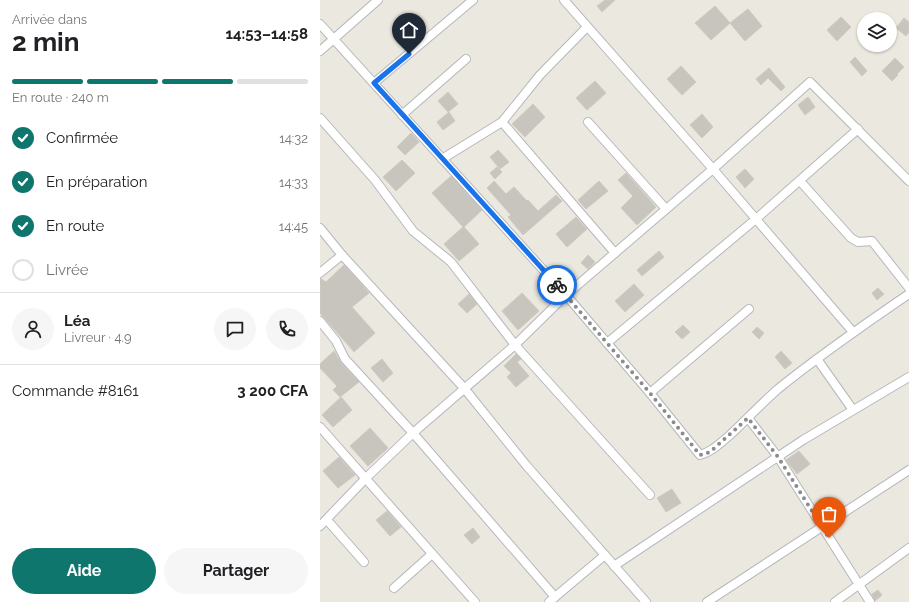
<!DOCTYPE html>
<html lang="fr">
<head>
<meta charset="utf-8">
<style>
  body { margin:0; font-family:Raleway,sans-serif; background:#f6f6f6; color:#202124; height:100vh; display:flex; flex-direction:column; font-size:15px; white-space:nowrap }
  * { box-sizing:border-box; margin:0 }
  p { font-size:13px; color:#757577 }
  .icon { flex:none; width:22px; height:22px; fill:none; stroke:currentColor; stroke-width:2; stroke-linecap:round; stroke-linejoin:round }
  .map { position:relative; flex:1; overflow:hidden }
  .drawer { display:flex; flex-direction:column; background:#fff; width:320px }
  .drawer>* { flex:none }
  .tools { position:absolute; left:537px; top:12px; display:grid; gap:8px }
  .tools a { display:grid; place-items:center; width:40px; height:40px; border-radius:50%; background:#fff; box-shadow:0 1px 3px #0004; font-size:20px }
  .pin { position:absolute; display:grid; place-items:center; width:34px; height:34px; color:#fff; margin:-41px -17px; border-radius:50% 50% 50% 0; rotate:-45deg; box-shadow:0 0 4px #0007 }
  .pin .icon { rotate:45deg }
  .courier { position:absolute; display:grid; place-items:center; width:40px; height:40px; margin:-20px; border:3px solid #1a73e8; border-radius:50%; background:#fff; color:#222; box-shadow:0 1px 5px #0007 }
  .overview em { font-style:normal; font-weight:700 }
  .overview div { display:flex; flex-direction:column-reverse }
  .overview { display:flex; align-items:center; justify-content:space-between; height:68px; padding:0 12px }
  h1 { font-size:26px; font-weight:700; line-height:30px }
  .bar { display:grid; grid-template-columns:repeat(4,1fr); gap:6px 4px; align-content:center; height:48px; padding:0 12px }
  .bar i { height:5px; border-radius:3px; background:#e0e0e0 }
  .bar .on { background:#0f766e }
  .bar p { grid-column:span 4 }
  .line { display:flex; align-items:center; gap:10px; padding:0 12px; border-top:1px solid #e0e0e0 }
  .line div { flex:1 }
  .round { display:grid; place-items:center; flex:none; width:42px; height:42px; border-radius:21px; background:#f6f6f6 }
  ol { padding:0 12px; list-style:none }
  li { display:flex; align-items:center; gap:12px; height:44px }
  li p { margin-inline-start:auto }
  li .icon { padding:4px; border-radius:50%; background:#0f766e; color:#fff; stroke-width:4 }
  li:last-child { color:#757577 }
  li i { width:22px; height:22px; border:2px solid #e0e0e0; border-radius:50% }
  .primary-button { display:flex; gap:8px; margin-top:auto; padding:8px 12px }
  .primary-button a { flex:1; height:46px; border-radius:24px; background:#0f766e; color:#fff; font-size:16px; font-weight:700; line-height:46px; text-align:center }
  .primary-button a+a { background:#f6f6f6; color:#202124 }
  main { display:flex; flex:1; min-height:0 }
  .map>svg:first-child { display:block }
  .building { fill:#c8c5be; stroke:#cfcabe }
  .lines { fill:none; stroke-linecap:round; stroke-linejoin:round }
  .minor-casing { stroke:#b5b7bc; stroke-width:10 }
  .minor { stroke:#fff; stroke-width:8 }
  .done { stroke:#8b8d8c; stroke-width:4; stroke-dasharray:0 7.2 }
  .route { stroke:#1a73e8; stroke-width:5 }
</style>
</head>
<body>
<main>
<section class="drawer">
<div class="overview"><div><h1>2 min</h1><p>Arrivée dans</p></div><em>14:53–14:58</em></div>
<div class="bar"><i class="on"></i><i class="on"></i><i class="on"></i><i></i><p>En route · 240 m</p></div>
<ol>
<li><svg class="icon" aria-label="check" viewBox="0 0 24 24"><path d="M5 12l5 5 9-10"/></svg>Confirmée<p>14:32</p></li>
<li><svg class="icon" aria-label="check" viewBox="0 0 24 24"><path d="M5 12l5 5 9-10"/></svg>En préparation<p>14:33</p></li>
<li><svg class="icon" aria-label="check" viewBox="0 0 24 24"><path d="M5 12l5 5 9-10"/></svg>En route<p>14:45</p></li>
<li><i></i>Livrée</li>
</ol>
<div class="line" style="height:72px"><a class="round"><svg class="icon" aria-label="person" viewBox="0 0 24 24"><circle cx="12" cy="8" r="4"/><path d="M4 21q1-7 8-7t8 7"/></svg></a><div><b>Léa</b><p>Livreur · 4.9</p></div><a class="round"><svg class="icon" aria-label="chat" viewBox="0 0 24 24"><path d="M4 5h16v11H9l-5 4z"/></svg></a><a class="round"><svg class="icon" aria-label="phone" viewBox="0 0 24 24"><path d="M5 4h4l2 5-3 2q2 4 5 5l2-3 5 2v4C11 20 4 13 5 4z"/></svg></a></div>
<div class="line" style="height:52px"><div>Commande #8161</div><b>3 200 CFA</b></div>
<div class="primary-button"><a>Aide</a><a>Partager</a></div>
</section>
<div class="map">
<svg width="589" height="602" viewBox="0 0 589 602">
  <rect width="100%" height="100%" fill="#ebe8df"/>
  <g class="building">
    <polygon points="285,0 295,0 282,12 277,6"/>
    <polygon points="395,6 410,23 391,40 375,23"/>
    <polygon points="428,9 442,26 425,41 410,23"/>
    <polygon points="521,17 531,27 517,41 507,30"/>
    <polygon points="584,18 589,22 589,32 586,36 576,28"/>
    <polygon points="535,57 547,71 542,76 530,62"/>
    <polygon points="575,58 584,67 577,74 578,75 572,81 562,71"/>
    <polygon points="361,66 376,82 362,95 347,79"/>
    <polygon points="449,68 465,87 461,91 448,78 441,85 436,79"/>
    <polygon points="275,81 286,93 267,110 256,98"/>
    <polygon points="128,92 138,104 128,112 118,101"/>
    <polygon points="488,97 495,107 485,115 478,105"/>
    <polygon points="213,104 225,117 205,137 192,124"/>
    <polygon points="129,112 135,121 123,130 117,122"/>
    <polygon points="382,114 393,127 382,138 370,125"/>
    <polygon points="91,133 99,142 85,155 77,147"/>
    <polygon points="178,150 189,162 180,169 170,157"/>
    <polygon points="82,160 95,173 76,191 63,177"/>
    <polygon points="177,167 182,172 175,179 170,173"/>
    <polygon points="425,169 434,179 425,188 416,177"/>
    <polygon points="306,173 336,207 317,225 301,208 313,196 298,180"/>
    <polygon points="131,176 162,210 144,227 159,244 139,261 124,244 143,227 112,193"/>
    <polygon points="174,181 186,194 194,187 207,201 208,200 218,211 236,195 242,201 203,235 188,217 191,215 167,188"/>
    <polygon points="279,181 288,191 266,209 258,200"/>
    <polygon points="256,217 267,229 247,247 236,234"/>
    <polygon points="339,251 344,257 322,276 317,270"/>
    <polygon points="268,255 275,262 268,269 261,263"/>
    <polygon points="24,265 49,293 32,307 55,333 34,352 0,313 0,278 6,282"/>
    <polygon points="314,284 324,295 305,312 295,301"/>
    <polygon points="558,288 564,294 557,300 552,293"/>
    <polygon points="202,293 219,311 198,330 182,311"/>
    <polygon points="149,294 157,304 147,313 138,304"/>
    <polygon points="363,325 370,332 362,339 355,332"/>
    <polygon points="437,327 444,333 439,339 432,332"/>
    <polygon points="14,351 21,363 39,382 20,397 13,390 17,386 0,368 0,364"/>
    <polygon points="461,351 472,363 465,369 455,357"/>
    <polygon points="196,354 201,359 197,362 209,376 196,387 187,377 191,373 184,366"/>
    <polygon points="62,359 73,373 63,382 51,368"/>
    <polygon points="21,397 32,410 13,427 2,415"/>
    <polygon points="50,428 68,448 48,466 30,446"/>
    <polygon points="479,451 490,464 477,474 466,460"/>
    <polygon points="19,457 35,475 18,488 3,471"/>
    <polygon points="352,489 361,503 346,512 337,498"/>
    <polygon points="67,511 81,527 70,536 56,520"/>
    <polygon points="153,528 160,537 152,544 144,535"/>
    <polygon points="558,590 562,595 555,601 552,594"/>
  </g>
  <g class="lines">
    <g class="minor-casing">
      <g id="minor">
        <polyline points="244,0 393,169 533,332"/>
        <path d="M0,24L246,295L330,393L380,455C393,451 399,444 410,435C426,420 441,404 458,389C500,355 545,324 589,294"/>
        <polyline points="0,51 58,0"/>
        <polyline points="54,83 153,0"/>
        <polyline points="82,115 146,59"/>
        <polyline points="0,118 55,180 93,231 131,262 195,345 330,495"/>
        <polyline points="182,122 295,253"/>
        <polyline points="268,122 346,209"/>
        <polyline points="122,159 182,122 220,75 267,27"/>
        <polyline points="480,181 531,238 538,242 552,241 589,288"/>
        <polyline points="0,228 22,255 144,388 206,465 326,602"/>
        <polyline points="0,273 22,255"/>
        <polyline points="0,321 16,341 25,359 93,433 235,597"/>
        <polyline points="287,343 436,219 538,129"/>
        <polyline points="497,359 533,410"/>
        <polyline points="330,393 429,309"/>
        <polyline points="428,418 458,457 550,602"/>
        <polyline points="0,427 155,602"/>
        <polyline points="7,520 44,562"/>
        <polyline points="0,526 46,478 93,433 195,345 246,295 393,169 490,82 589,181"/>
        <polyline points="294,566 483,440 589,377"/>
        <polyline points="74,588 112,554"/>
        <polyline points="229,602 285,555"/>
        <polyline points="387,602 589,470"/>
        <polyline points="515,602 589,548"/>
      </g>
    </g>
    <use href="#minor" class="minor"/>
  </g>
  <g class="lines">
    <polyline class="done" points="237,285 330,393 380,455 390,452 428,418 458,457 509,538"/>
    <polyline class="route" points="89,54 54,83 237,285"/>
  </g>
</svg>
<div class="tools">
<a><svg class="icon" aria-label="layers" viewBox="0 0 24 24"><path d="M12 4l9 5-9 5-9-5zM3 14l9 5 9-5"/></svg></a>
</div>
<div class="pin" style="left:509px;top:538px;background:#ea580c"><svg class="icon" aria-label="bag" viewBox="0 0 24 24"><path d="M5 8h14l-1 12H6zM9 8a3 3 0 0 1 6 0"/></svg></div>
<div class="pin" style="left:89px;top:54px;background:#1f2937"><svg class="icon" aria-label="home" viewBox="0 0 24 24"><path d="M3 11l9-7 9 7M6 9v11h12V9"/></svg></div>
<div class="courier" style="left:237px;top:285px"><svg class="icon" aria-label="bike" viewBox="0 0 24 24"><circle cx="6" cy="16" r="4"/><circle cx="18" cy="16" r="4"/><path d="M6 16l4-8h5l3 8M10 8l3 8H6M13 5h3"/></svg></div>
</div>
</main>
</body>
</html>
